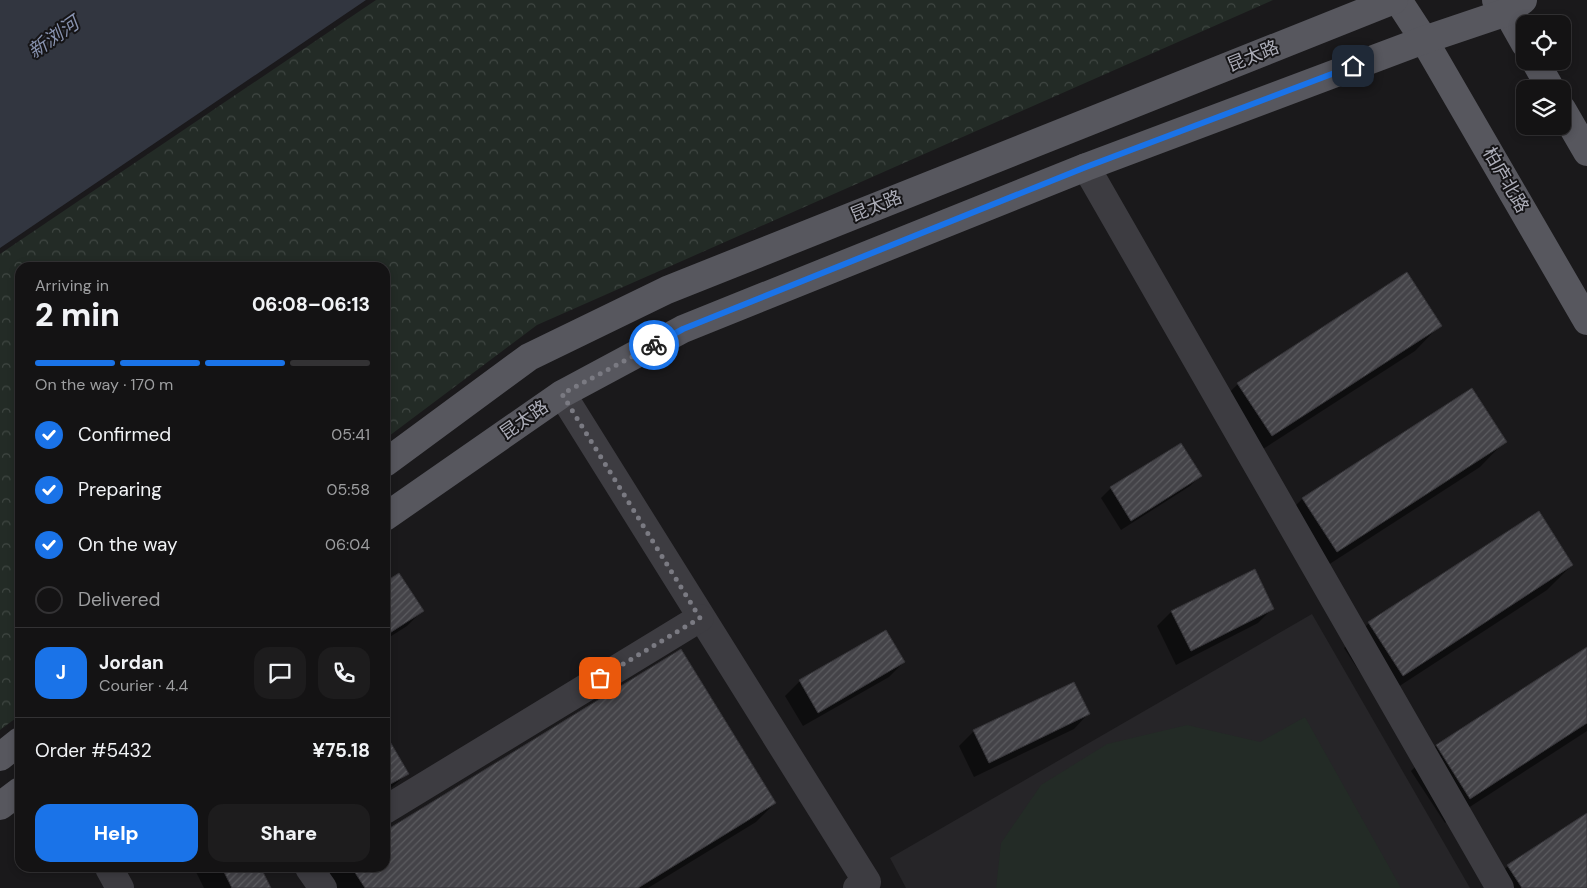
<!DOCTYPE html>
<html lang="en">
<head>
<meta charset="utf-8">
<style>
  body { margin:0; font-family:"DM Sans","Noto Sans SC",sans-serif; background:#1d1c1d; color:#f1f3f6; height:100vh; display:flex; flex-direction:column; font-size:19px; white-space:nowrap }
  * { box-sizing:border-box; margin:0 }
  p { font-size:16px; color:#9d9ea0 }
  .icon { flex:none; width:28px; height:28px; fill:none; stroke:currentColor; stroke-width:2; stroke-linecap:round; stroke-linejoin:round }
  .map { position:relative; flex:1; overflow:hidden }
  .sheet { position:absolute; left:15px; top:262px; width:375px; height:610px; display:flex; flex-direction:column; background:#141314; border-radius:15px; box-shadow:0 2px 8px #0003,0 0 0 1px #333234 }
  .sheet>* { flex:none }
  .fabs { position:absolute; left:1516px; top:15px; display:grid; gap:10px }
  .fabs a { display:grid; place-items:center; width:55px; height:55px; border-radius:10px; background:#141314; box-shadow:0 2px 8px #0003,0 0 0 1px #333234; font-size:25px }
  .pin { position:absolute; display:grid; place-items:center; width:42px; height:42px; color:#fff; margin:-21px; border-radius:10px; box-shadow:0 2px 8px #0006 }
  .courier { position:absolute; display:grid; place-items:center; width:50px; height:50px; margin:-25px; border:4px solid #1a73e8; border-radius:50%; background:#fff; color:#222; box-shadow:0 1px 6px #0007 }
  .summary em { font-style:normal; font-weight:800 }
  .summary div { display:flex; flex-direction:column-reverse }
  .summary { display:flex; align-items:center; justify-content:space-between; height:85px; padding:0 20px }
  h1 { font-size:32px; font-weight:800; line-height:38px }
  .bar { display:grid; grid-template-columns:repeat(4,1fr); gap:8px 5px; align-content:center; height:60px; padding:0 20px }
  .bar i { height:6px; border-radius:4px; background:#333234 }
  .bar .selected { background:#1a73e8 }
  .bar p { grid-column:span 4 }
  .line { display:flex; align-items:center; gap:12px; padding:0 20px; border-top:1px solid #333234 }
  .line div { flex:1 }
  .round { display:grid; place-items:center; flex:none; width:52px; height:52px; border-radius:15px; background:#1d1c1d }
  ol { padding:0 20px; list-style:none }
  li { display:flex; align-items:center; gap:15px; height:55px }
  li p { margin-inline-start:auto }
  li .icon { padding:5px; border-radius:50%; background:#1a73e8; color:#fff; stroke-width:4 }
  li:last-child { color:#9d9ea0 }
  li i { width:28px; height:28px; border:2px solid #333234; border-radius:50% }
  .button { display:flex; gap:10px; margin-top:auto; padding:10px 20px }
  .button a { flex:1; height:58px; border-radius:15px; background:#1a73e8; color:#fff; font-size:20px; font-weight:800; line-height:58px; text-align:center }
  .button a+a { background:#1d1c1d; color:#f1f3f6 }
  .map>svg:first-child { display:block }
  .built { fill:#262528 }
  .park { fill:url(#park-crowns) }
  .garden { fill:#232b26 }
  .water { fill:#323640 }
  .shadow { fill:#0007 }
  .building { fill:url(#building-hatch); stroke:#343337 }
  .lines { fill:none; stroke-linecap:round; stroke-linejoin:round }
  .minor { stroke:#3d3c41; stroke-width:28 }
  .major { stroke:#57575e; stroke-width:28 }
  .done { stroke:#7a7a82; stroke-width:5; stroke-dasharray:0 9 }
  .route { stroke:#1a73e8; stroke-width:6 }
  .labels { text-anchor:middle; stroke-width:4; stroke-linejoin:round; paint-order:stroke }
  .street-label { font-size:18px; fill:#adaeb9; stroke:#151416 }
  .water-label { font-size:19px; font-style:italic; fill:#8893b0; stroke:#151416 }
</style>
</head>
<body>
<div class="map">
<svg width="1587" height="888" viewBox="0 0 1587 888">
  <defs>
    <pattern id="park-crowns" width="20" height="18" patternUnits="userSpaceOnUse" patternTransform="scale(1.25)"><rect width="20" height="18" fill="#232b26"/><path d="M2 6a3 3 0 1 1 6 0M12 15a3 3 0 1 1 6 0" fill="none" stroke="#404743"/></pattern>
    <pattern id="building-hatch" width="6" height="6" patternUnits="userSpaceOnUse" patternTransform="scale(1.25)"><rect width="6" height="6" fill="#444348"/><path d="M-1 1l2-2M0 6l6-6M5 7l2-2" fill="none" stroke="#5c5c60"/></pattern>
  </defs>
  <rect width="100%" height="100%" fill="#1a191b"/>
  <polygon class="built" points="1312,614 1470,888 906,888 890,858"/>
  <polygon class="park" points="376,0 1273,0 537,325 385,439 385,268 20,268 20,715 0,730 0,254"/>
  <polygon class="garden" points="1305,717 1401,888 996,888 1001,843 1041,785 1107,744 1187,725 1260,742"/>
  <polygon class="water" points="0,0 366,0 0,248"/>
  <g class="shadow">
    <polygon points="1440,325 1415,351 1246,460 1212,409 1238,384"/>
    <polygon points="1472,389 1505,441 1480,467 1311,576 1277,525 1302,499"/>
    <polygon points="1180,444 1200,476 1190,486 1121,530 1101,498 1111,488"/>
    <polygon points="1572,565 1547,590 1378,700 1344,648 1369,623"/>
    <polygon points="385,584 422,611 407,626 385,640"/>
    <polygon points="1273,608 1258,623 1176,665 1157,626 1171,612"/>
    <polygon points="1587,648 1587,731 1445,823 1411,771 1436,746"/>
    <polygon points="904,662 889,677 803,726 785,696 800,681"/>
    <polygon points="1088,714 1074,729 974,777 959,746 974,731"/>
    <polygon points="385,736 407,774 385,793"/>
    <polygon points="775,803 756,822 648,888 334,888 327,876 335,868 385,868 385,833"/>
    <polygon points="1587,814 1587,888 1486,888 1508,866"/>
    <polygon points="194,868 259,868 269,888 204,888"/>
  </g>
  <g class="building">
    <polygon points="1407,272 1442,326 1272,436 1237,383"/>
    <polygon points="1472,388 1507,442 1337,552 1302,498"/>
    <polygon points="1181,443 1202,476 1131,521 1110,487"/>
    <polygon points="1539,511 1573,565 1403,676 1368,622"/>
    <polygon points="1255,569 1274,609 1191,651 1171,611"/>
    <polygon points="399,573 424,611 385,636 385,582"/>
    <polygon points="886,630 905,662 818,713 799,680"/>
    <polygon points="1587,647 1587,723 1470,799 1436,745"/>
    <polygon points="681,649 776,803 638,888 365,888 352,868 385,868 385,831"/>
    <polygon points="1074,682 1090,714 989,763 973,730"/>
    <polygon points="385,733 409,774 385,787"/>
    <polygon points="1587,813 1587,888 1522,888 1507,865"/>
    <polygon points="222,868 261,868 271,888 232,888"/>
  </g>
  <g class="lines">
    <g class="minor">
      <polyline points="1086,167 1500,888"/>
      <polyline points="562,394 867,882 857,888"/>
      <polyline points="385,810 700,618"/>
      <polyline points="109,868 120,888"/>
      <polyline points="309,868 323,888"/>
    </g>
    <g class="major">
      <polyline points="1398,0 1424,40 1587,321"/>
      <polyline points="1496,0 1507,12 1525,44"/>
      <polyline points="1535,61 1551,89"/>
      <polyline points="1562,109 1587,152"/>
      <polyline points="385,463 529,357 667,290 1394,0"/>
      <polyline points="385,517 562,394 683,329 1086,167 1424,40 1507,12 1523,0"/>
      <polyline points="0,757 20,741"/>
      <polyline points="0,806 20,791"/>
    </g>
  </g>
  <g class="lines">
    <polyline class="done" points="600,678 700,618 562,394 654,345"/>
    <polyline class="route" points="654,345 683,329 1086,167 1353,66"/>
  </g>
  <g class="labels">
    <g class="street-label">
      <text transform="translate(1253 56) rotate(-22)" y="6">昆太路</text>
      <text transform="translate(1506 180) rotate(60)" y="6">柏庐北路</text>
      <text transform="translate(876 206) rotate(-22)" y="6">昆太路</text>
      <text transform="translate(524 420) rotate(-35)" y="6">昆太路</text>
    </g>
    <g class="water-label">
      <text transform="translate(53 37) rotate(-35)" y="7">新浏河</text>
    </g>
  </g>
</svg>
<div class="fabs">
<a><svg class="icon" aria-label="locate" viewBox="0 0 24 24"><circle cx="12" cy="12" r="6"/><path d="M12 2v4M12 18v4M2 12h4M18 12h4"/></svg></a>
<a><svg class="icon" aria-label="layers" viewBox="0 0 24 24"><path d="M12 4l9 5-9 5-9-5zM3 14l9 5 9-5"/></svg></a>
</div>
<div class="pin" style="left:600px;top:678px;background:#ea580c"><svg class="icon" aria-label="bag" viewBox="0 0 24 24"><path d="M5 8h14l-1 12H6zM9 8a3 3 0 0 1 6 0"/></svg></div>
<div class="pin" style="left:1353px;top:66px;background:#1f2937"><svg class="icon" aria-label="home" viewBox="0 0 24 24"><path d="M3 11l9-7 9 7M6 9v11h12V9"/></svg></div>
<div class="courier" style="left:654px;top:345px"><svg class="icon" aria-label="bike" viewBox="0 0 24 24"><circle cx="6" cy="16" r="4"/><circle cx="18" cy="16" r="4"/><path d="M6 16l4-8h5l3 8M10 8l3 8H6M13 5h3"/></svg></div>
<section class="sheet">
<div class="summary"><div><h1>2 min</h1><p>Arriving in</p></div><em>06:08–06:13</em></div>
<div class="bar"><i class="selected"></i><i class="selected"></i><i class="selected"></i><i></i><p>On the way · 170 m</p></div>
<ol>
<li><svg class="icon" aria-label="check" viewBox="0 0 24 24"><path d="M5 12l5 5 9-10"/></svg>Confirmed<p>05:41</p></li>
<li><svg class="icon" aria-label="check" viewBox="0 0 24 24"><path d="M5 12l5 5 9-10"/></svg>Preparing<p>05:58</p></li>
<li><svg class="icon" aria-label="check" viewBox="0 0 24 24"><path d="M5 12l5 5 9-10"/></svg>On the way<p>06:04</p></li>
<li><i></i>Delivered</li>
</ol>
<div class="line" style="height:90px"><b class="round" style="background:#1a73e8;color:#fff">J</b><div><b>Jordan</b><p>Courier · 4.4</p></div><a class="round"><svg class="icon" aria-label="chat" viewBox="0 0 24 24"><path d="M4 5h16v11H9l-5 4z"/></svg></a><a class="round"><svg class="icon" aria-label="phone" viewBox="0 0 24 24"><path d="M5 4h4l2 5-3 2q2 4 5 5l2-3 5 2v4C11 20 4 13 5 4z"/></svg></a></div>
<div class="line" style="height:65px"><div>Order #5432</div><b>¥75.18</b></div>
<div class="button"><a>Help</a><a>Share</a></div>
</section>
</div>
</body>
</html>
